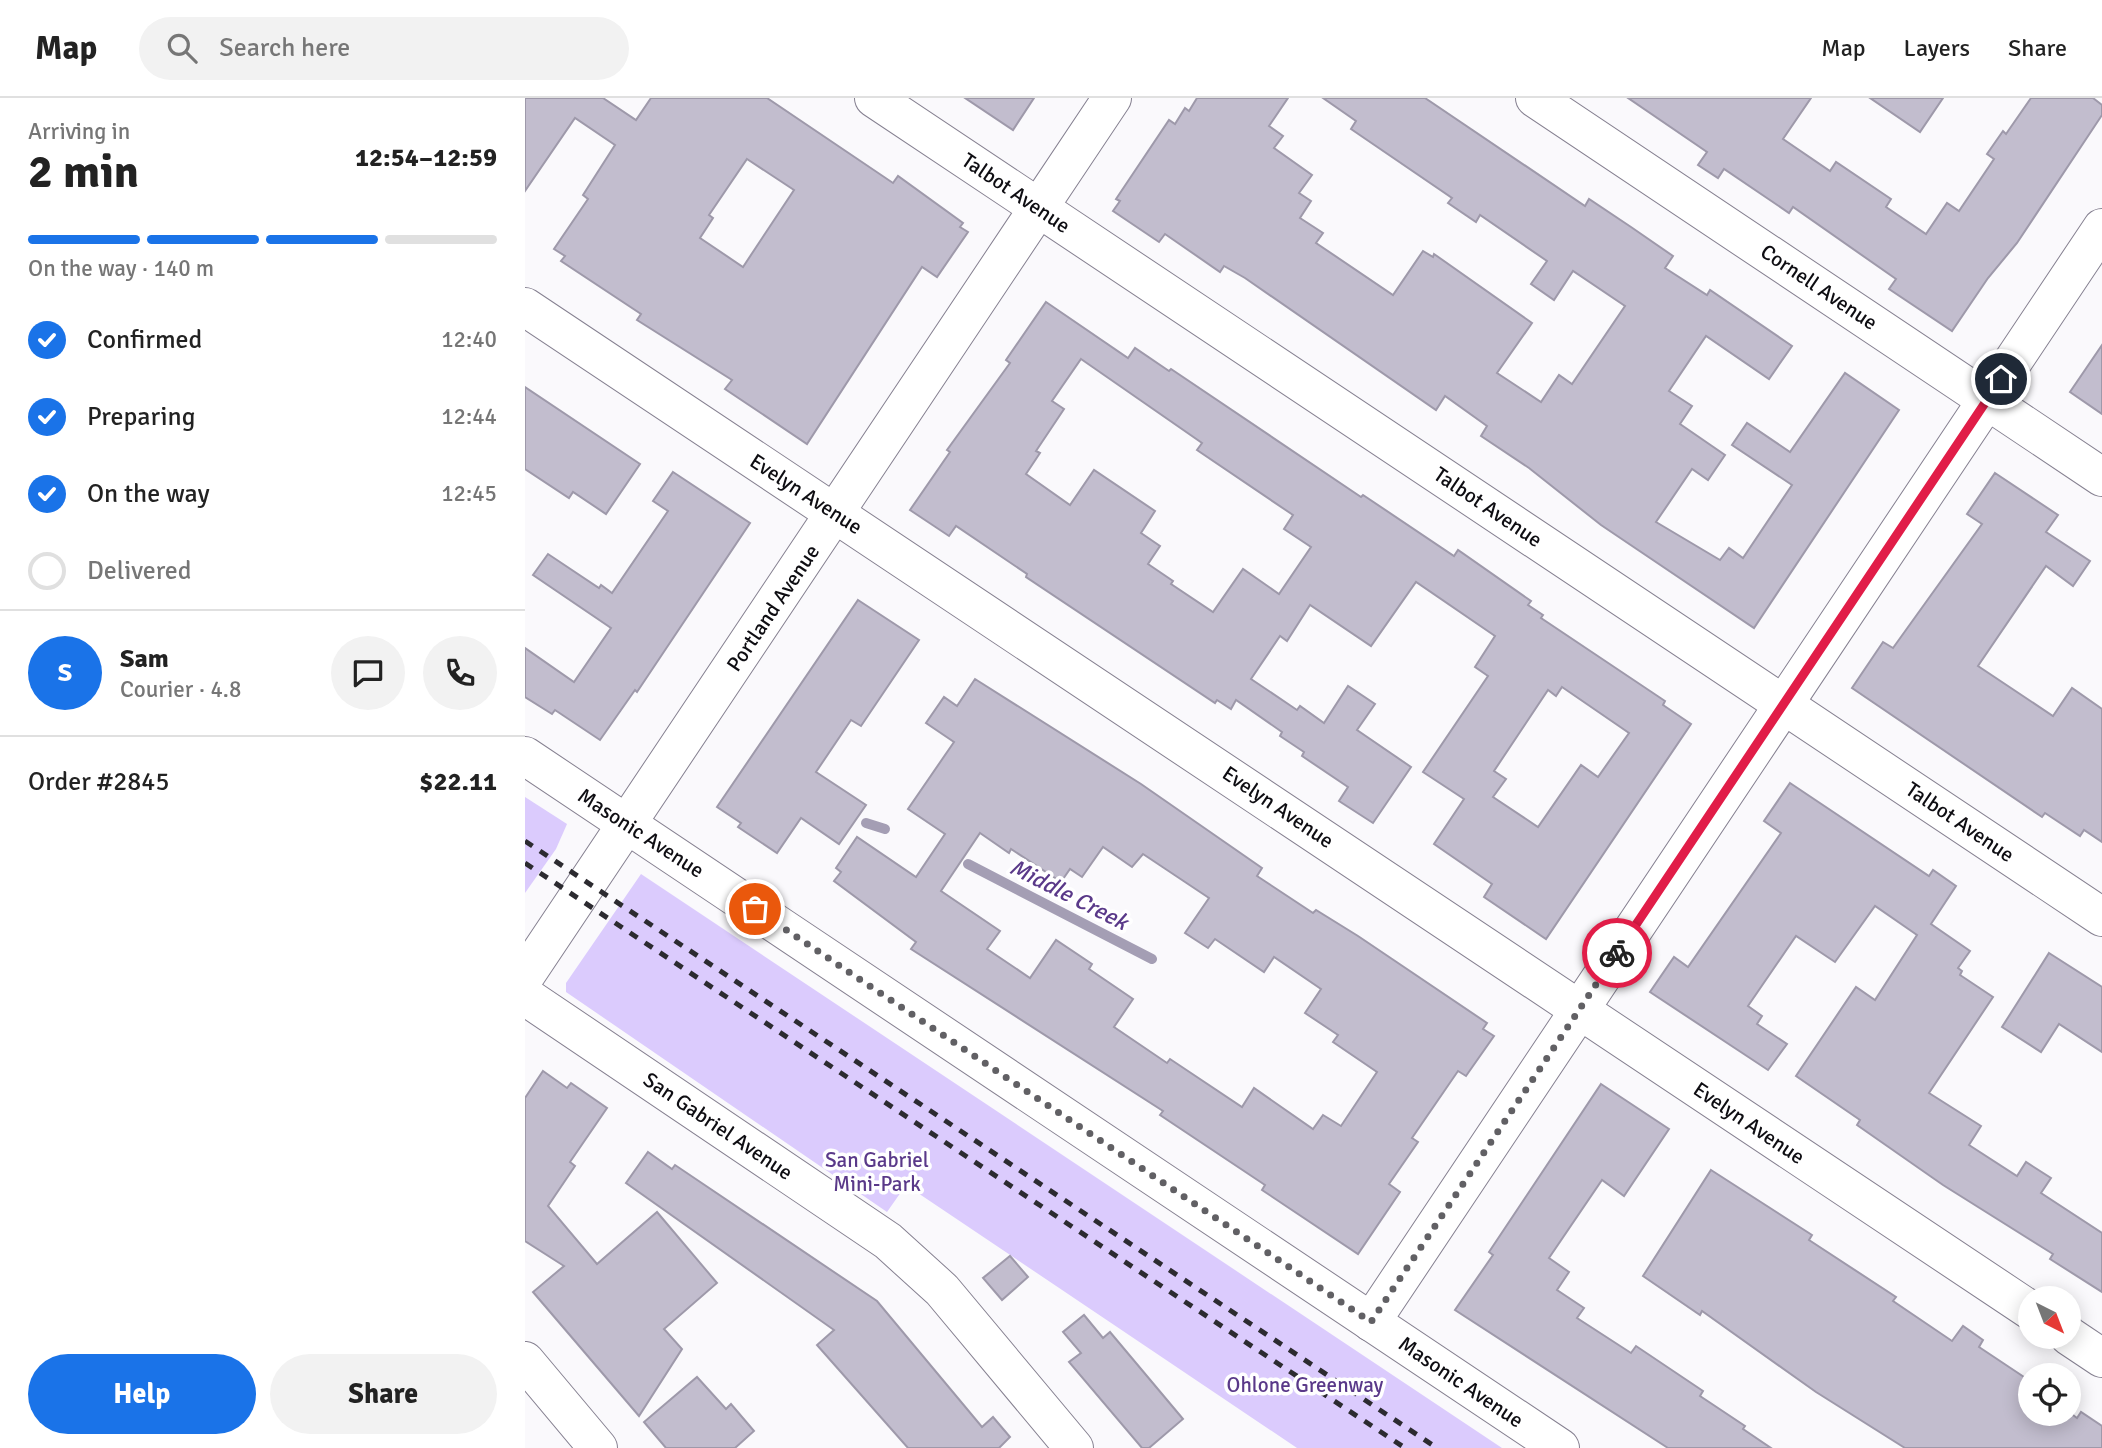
<!DOCTYPE html>
<html lang="en">
<head>
<meta charset="utf-8">
<style>
  body { margin:0; font-family:Signika,sans-serif; background:#f2f2f2; color:#222; height:100vh; display:flex; flex-direction:column; font-size:26px; white-space:nowrap }
  * { box-sizing:border-box; margin:0 }
  p { font-size:23px; color:#767676 }
  .icon { flex:none; width:38px; height:38px; fill:none; stroke:currentColor; stroke-width:2; stroke-linecap:round; stroke-linejoin:round }
  .map { position:relative; flex:1; overflow:hidden }
  .panel { display:flex; flex-direction:column; background:#fff; width:525px }
  .panel>* { flex:none }
  .needle { width:46px; rotate:138deg }
  .buttons { position:absolute; left:1493px; top:1188px; display:grid; gap:14px }
  .buttons a { display:grid; place-items:center; width:63px; height:63px; border-radius:50%; background:#fff; box-shadow:0 4px 18px #0003; font-size:35px }
  .pin { position:absolute; display:grid; place-items:center; width:60px; height:60px; color:#fff; margin:-30px; border:4px solid #fff; border-radius:50%; box-shadow:0 2px 7px #0007 }
  .courier { position:absolute; display:grid; place-items:center; width:70px; height:70px; margin:-35px; border:5px solid #e11d48; border-radius:50%; background:#fff; color:#222; box-shadow:0 2px 9px #0007 }
  .overview em { font-style:normal; font-weight:800 }
  .overview div { display:flex; flex-direction:column-reverse }
  .overview { display:flex; align-items:center; justify-content:space-between; height:119px; padding:0 28px }
  h1 { font-size:46px; font-weight:800; line-height:52px }
  .bar { display:grid; grid-template-columns:repeat(4,1fr); gap:10px 7px; align-content:center; height:84px; padding:0 28px }
  .bar i { height:9px; border-radius:5px; background:#e0e0e0 }
  .bar .on { background:#1a73e8 }
  .bar p { grid-column:span 4 }
  .line { display:flex; align-items:center; gap:18px; padding:0 28px; border-top:2px solid #e0e0e0 }
  .line div { flex:1 }
  .round { display:grid; place-items:center; flex:none; width:74px; height:74px; border-radius:37px; background:#f2f2f2 }
  ol { padding:0 28px; list-style:none }
  li { display:flex; align-items:center; gap:21px; height:77px }
  li p { margin-inline-start:auto }
  li .icon { padding:7px; border-radius:50%; background:#1a73e8; color:#fff; stroke-width:4 }
  li:last-child { color:#767676 }
  li i { width:38px; height:38px; border:4px solid #e0e0e0; border-radius:50% }
  .primary-button { display:flex; gap:14px; margin-top:auto; padding:14px 28px }
  .primary-button a { flex:1; height:80px; border-radius:42px; background:#1a73e8; color:#fff; font-size:28px; font-weight:800; line-height:80px; text-align:center }
  .primary-button a+a { background:#f2f2f2; color:#222 }
  header { display:flex; align-items:center; gap:42px; box-sizing:border-box; height:98px; padding:0 35px; background:#fff; border-bottom:2px solid #e0e0e0 }
  header strong { font-size:33px }
  nav { display:flex; gap:38px; margin-inline-start:auto; font-size:24px }
  .search { width:490px; height:63px; background:#f2f2f2; display:flex; align-items:center; gap:18px; box-sizing:border-box; padding:0 24px; border-radius:38px; color:#767676; font-size:26px }
  main { display:flex; flex:1; min-height:0 }
  .map>svg:first-child { display:block }
  .green { fill:#dbcbfd }
  .lines { fill:none; stroke-linecap:round; stroke-linejoin:round }
  .stream { stroke:#a49eb4; stroke-width:10 }
  .building { fill:#c2bdce; stroke:#9e99aa; stroke-width:2; fill-rule:evenodd }
  .minor-casing { stroke:#868191; stroke-width:40 }
  .tertiary-casing { stroke:#868191; stroke-width:40 }
  .minor { stroke:#fff; stroke-width:38 }
  .tertiary { stroke:#fff; stroke-width:38 }
  .rail { stroke:#2c2b30; stroke-width:5; stroke-dasharray:9 9; stroke-linecap:butt }
  .done { stroke:#616064; stroke-width:7; stroke-dasharray:0 12.6 }
  .route { stroke:#e11d48; stroke-width:9 }
  .labels { text-anchor:middle; stroke-width:7; stroke-linejoin:round; paint-order:stroke }
  .street-label { font-size:21px; fill:#0e0d12; stroke:#fff }
  .park-label { font-size:21px; fill:#5a3989; stroke:#fff }
  .water-label { font-size:23px; font-style:italic; fill:#5a3989; stroke:#fff }
</style>
</head>
<body>
<header>
<strong>Map</strong>
<div class="search"><svg class="icon" aria-label="search" viewBox="0 0 24 24"><circle cx="10" cy="10" r="6"/><path d="M15 15l6 6"/></svg>Search here</div>
<nav><a>Map</a><a>Layers</a><a>Share</a></nav>
</header>
<main>
<section class="panel">
<div class="overview"><div><h1>2 min</h1><p>Arriving in</p></div><em>12:54–12:59</em></div>
<div class="bar"><i class="on"></i><i class="on"></i><i class="on"></i><i></i><p>On the way · 140 m</p></div>
<ol>
<li><svg class="icon" aria-label="check" viewBox="0 0 24 24"><path d="M5 12l5 5 9-10"/></svg>Confirmed<p>12:40</p></li>
<li><svg class="icon" aria-label="check" viewBox="0 0 24 24"><path d="M5 12l5 5 9-10"/></svg>Preparing<p>12:44</p></li>
<li><svg class="icon" aria-label="check" viewBox="0 0 24 24"><path d="M5 12l5 5 9-10"/></svg>On the way<p>12:45</p></li>
<li><i></i>Delivered</li>
</ol>
<div class="line" style="height:126px"><b class="round" style="background:#1a73e8;color:#fff">S</b><div><b>Sam</b><p>Courier · 4.8</p></div><a class="round"><svg class="icon" aria-label="chat" viewBox="0 0 24 24"><path d="M4 5h16v11H9l-5 4z"/></svg></a><a class="round"><svg class="icon" aria-label="phone" viewBox="0 0 24 24"><path d="M5 4h4l2 5-3 2q2 4 5 5l2-3 5 2v4C11 20 4 13 5 4z"/></svg></a></div>
<div class="line" style="height:91px"><div>Order #2845</div><b>$22.11</b></div>
<div class="primary-button"><a>Help</a><a>Share</a></div>
</section>
<div class="map">
<svg width="1577" height="1350" viewBox="0 0 1577 1350">
  <rect width="100%" height="100%" fill="#faf9fc"/>
  <g class="green">
    <polygon points="0,699 42,726 31,751 0,795"/>
    <polygon points="116,776 977,1350 772,1350 381,1087 362,1114 41,894 41,885"/>
  </g>
  <g class="lines">
    <g class="stream">
      <polyline points="341,725 360,731"/>
      <polyline points="443,766 627,861"/>
    </g>
  </g>
  <g class="building">
    <path d="M0,0H78L111,22L126,0H242L368,85L373,78L438,125L435,129L443,134L412,179L397,169L282,346L200,291L207,282L112,222L116,216L36,163L40,158L29,151L63,101L58,97L90,47L50,20L0,93ZM222,61L269,92L218,169L175,140L188,120L184,117Z"/>
    <polygon points="440,0 509,0 488,32"/>
    <polygon points="672,0 763,0 744,28 758,38 749,50 787,77 774,95 786,103 775,120 798,135 791,145 868,197 898,153 908,159 909,156 1007,225 972,275 1016,304 1034,277 1047,286 1100,208 1048,173 1029,202 1006,186 1022,163 955,117 951,124 923,105 927,100 826,31 831,23 798,0 900,0 1060,108 1064,101 1106,129 1148,158 1140,170 1182,197 1185,192 1267,248 1244,281 1181,238 1144,293 1167,308 1155,326 1200,357 1183,382 1167,371 1131,424 1195,462 1204,450 1218,460 1267,387 1207,347 1222,325 1265,354 1320,275 1374,312 1229,530 1076,427 1004,370 956,338 962,328 920,298 911,312 720,180 699,168 695,174 640,136 634,144 588,113 595,103 591,101 644,22 650,26 660,10 664,13"/>
    <polygon points="1103,0 1286,0 1258,41 1305,73 1311,64 1366,101 1361,109 1401,136 1422,105 1434,113 1469,61 1462,56 1478,33 1481,36 1506,0 1568,0 1577,7 1577,17 1492,145 1463,180 1427,233 1364,191 1371,181 1268,109 1264,115 1199,71 1193,80 1173,67 1182,54"/>
    <polygon points="1345,0 1418,0 1395,34"/>
    <path d="M521,204L603,260L610,250L644,273L646,271L836,399L838,397L929,458L933,452L1006,503L1003,507L1018,517L1016,520L1140,603L1138,607L1166,626L1021,841L959,799L967,786L909,746L939,701L898,674L963,578L950,569L970,538L891,484L846,548L785,507L762,543L755,538L726,581L772,612L775,608L799,625L823,588L850,606L832,632L886,669L848,725L814,703L823,689L777,658L779,654L755,638L757,634L711,602L706,611L692,602L690,605L501,479L502,476L431,428L424,438L385,412L425,354L422,352L485,265L481,262ZM556,261L677,345L672,352L768,417L759,431L786,449L754,496L718,471L688,514L646,486L648,483L623,466L635,448L616,435L630,413L569,372L545,407L501,376L515,355L511,353L539,311L527,303ZM1037,589L1104,635L1073,679L1056,667L1013,729L968,699L981,681L969,673L1023,592L1031,598Z"/>
    <polygon points="1577,247 1577,316 1545,294"/>
    <polygon points="0,289 115,366 81,416 48,394 44,400 0,371"/>
    <polygon points="148,374 225,425 112,594 110,592 75,642 30,612 27,616 0,599 0,550 49,584 86,530 8,477 23,456 74,490 76,487 87,495 143,413 128,403"/>
    <polygon points="1470,375 1533,417 1521,434 1565,463 1548,488 1521,468 1453,568 1528,618 1547,590 1577,611 1577,744 1559,732 1555,738 1520,715 1517,719 1327,590 1358,544 1368,550 1457,426 1442,416"/>
    <polygon points="333,502 394,542 336,628 326,622 291,674 341,707 314,746 276,720 252,755 213,729 216,725 192,709"/>
    <path d="M450,581L616,686L737,770L732,778L788,815L791,812L833,838L962,925L958,931L969,938L941,978L933,973L887,1040L893,1044L864,1086L875,1094L833,1156L737,1092L740,1087L635,1017L638,1013L386,851L391,844L309,783L316,774L311,770L332,739L391,779L420,736L383,711L429,644L401,625L419,599L432,608ZM455,735L484,755L486,751L536,784L545,771L557,779L578,749L607,769L618,756L684,800L660,835L683,850L690,841L739,874L749,859L796,891L780,915L813,937L808,944L852,974L816,1028L798,1017L788,1031L729,990L717,1009L645,961L642,965L589,929L608,901L564,871L567,866L531,842L505,880L462,851L475,833L416,793Z"/>
    <polygon points="1265,685 1404,778 1408,772 1431,788 1406,826 1445,853 1433,870 1437,873 1435,877 1468,899 1404,995 1456,1028 1444,1047 1492,1078 1501,1064 1526,1080 1516,1095 1577,1135 1577,1194 1525,1161 1528,1156 1418,1087 1332,1027 1335,1022 1271,978 1331,889 1350,902 1392,837 1350,808 1310,864 1271,838 1223,908 1237,918 1232,926 1262,946 1243,972 1125,894 1149,859 1163,869 1256,735 1239,723"/>
    <polygon points="1524,855 1577,889 1577,954 1534,926 1516,954 1477,929"/>
    <polygon points="18,973 42,990 46,985 82,1010 45,1064 50,1068 23,1108 72,1166 132,1114 192,1185 139,1231 157,1251 114,1318 8,1194 39,1168 0,1143 0,1000"/>
    <polygon points="1076,986 1144,1031 1099,1098 1077,1082 1024,1160 1044,1174 1032,1192 1059,1210 1052,1220 1106,1255 1111,1248 1178,1293 1175,1298 1220,1328 1218,1331 1246,1350 1143,1350 930,1212 968,1157 964,1154"/>
    <polygon points="123,1054 147,1071 150,1067 352,1203 457,1329 468,1319 485,1339 474,1350 383,1350 292,1247 309,1232 101,1085"/>
    <polygon points="1186,1072 1287,1137 1284,1142 1371,1199 1368,1203 1427,1243 1438,1228 1458,1242 1454,1249 1505,1283 1505,1316 1544,1314 1552,1320 1556,1314 1577,1328 1577,1350 1380,1350 1291,1294 1177,1213 1175,1217 1118,1178"/>
    <polygon points="485,1158 503,1179 477,1202 458,1180"/>
    <polygon points="559,1217 578,1240 585,1234 658,1321 624,1350 617,1350 544,1264 556,1255 538,1234"/>
    <polygon points="172,1279 201,1311 206,1306 229,1333 210,1350 141,1350 119,1324"/>
  </g>
  <g class="lines">
    <g class="minor-casing">
      <g id="minor">
        <polyline points="349,0 1577,819"/>
        <polyline points="1010,0 1577,379"/>
        <polyline points="0,209 1505,1212"/>
        <polyline points="0,878 587,0"/>
        <polyline points="0,898 363,1143 417,1192 549,1350"/>
        <polyline points="846,1224 1577,130"/>
        <polyline points="1544,1238 1577,1260"/>
        <polyline points="0,1263 73,1350"/>
      </g>
    </g>
    <g class="tertiary-casing">
      <polyline id="tertiary" points="0,658 1035,1350"/>
    </g>
    <use href="#minor" class="minor"/>
    <use href="#tertiary" class="tertiary"/>
    <g class="rail">
      <polyline points="0,743 912,1350"/>
      <polyline points="0,765 880,1350"/>
    </g>
  </g>
  <g class="lines">
    <polyline class="done" points="230,811 846,1224 1092,855"/>
    <polyline class="route" points="1092,855 1476,281"/>
  </g>
  <g class="labels">
    <g class="street-label">
      <text transform="translate(491 95) rotate(34)" y="7">Talbot Avenue</text>
      <text transform="translate(1294 189) rotate(34)" y="7">Cornell Avenue</text>
      <text transform="translate(281 396) rotate(33)" y="7">Evelyn Avenue</text>
      <text transform="translate(963 409) rotate(34)" y="7">Talbot Avenue</text>
      <text transform="translate(248 510) rotate(-56)" y="7">Portland Avenue</text>
      <text transform="translate(753 709) rotate(34)" y="7">Evelyn Avenue</text>
      <text transform="translate(1435 724) rotate(34)" y="7">Talbot Avenue</text>
      <text transform="translate(116 735) rotate(33)" y="7">Masonic Avenue</text>
      <text transform="translate(1224 1025) rotate(34)" y="7">Evelyn Avenue</text>
      <text transform="translate(193 1028) rotate(34)" y="7">San Gabriel Avenue</text>
      <text transform="translate(936 1284) rotate(34)" y="7">Masonic Avenue</text>
    </g>
    <g class="park-label">
      <text x="352" y="1069">San Gabriel<tspan x="352" dy="24">Mini-Park</tspan></text>
      <text x="780" y="1294">Ohlone Greenway</text>
    </g>
    <g class="water-label">
      <text transform="translate(544 796) rotate(27)" y="8">Middle Creek</text>
    </g>
  </g>
</svg>
<div class="buttons">
<a><svg class="needle" viewBox="-14 -14 28 28"><path d="M0-13l5 13h-10z" fill="#e53935"/><path d="M0 13l5-13h-10z" fill="#767676"/></svg></a>
<a><svg class="icon" aria-label="locate" viewBox="0 0 24 24"><circle cx="12" cy="12" r="6"/><path d="M12 2v4M12 18v4M2 12h4M18 12h4"/></svg></a>
</div>
<div class="pin" style="left:230px;top:811px;background:#ea580c"><svg class="icon" aria-label="bag" viewBox="0 0 24 24"><path d="M5 8h14l-1 12H6zM9 8a3 3 0 0 1 6 0"/></svg></div>
<div class="pin" style="left:1476px;top:281px;background:#1f2937"><svg class="icon" aria-label="home" viewBox="0 0 24 24"><path d="M3 11l9-7 9 7M6 9v11h12V9"/></svg></div>
<div class="courier" style="left:1092px;top:855px"><svg class="icon" aria-label="bike" viewBox="0 0 24 24"><circle cx="6" cy="16" r="4"/><circle cx="18" cy="16" r="4"/><path d="M6 16l4-8h5l3 8M10 8l3 8H6M13 5h3"/></svg></div>
</div>
</main>
</body>
</html>
